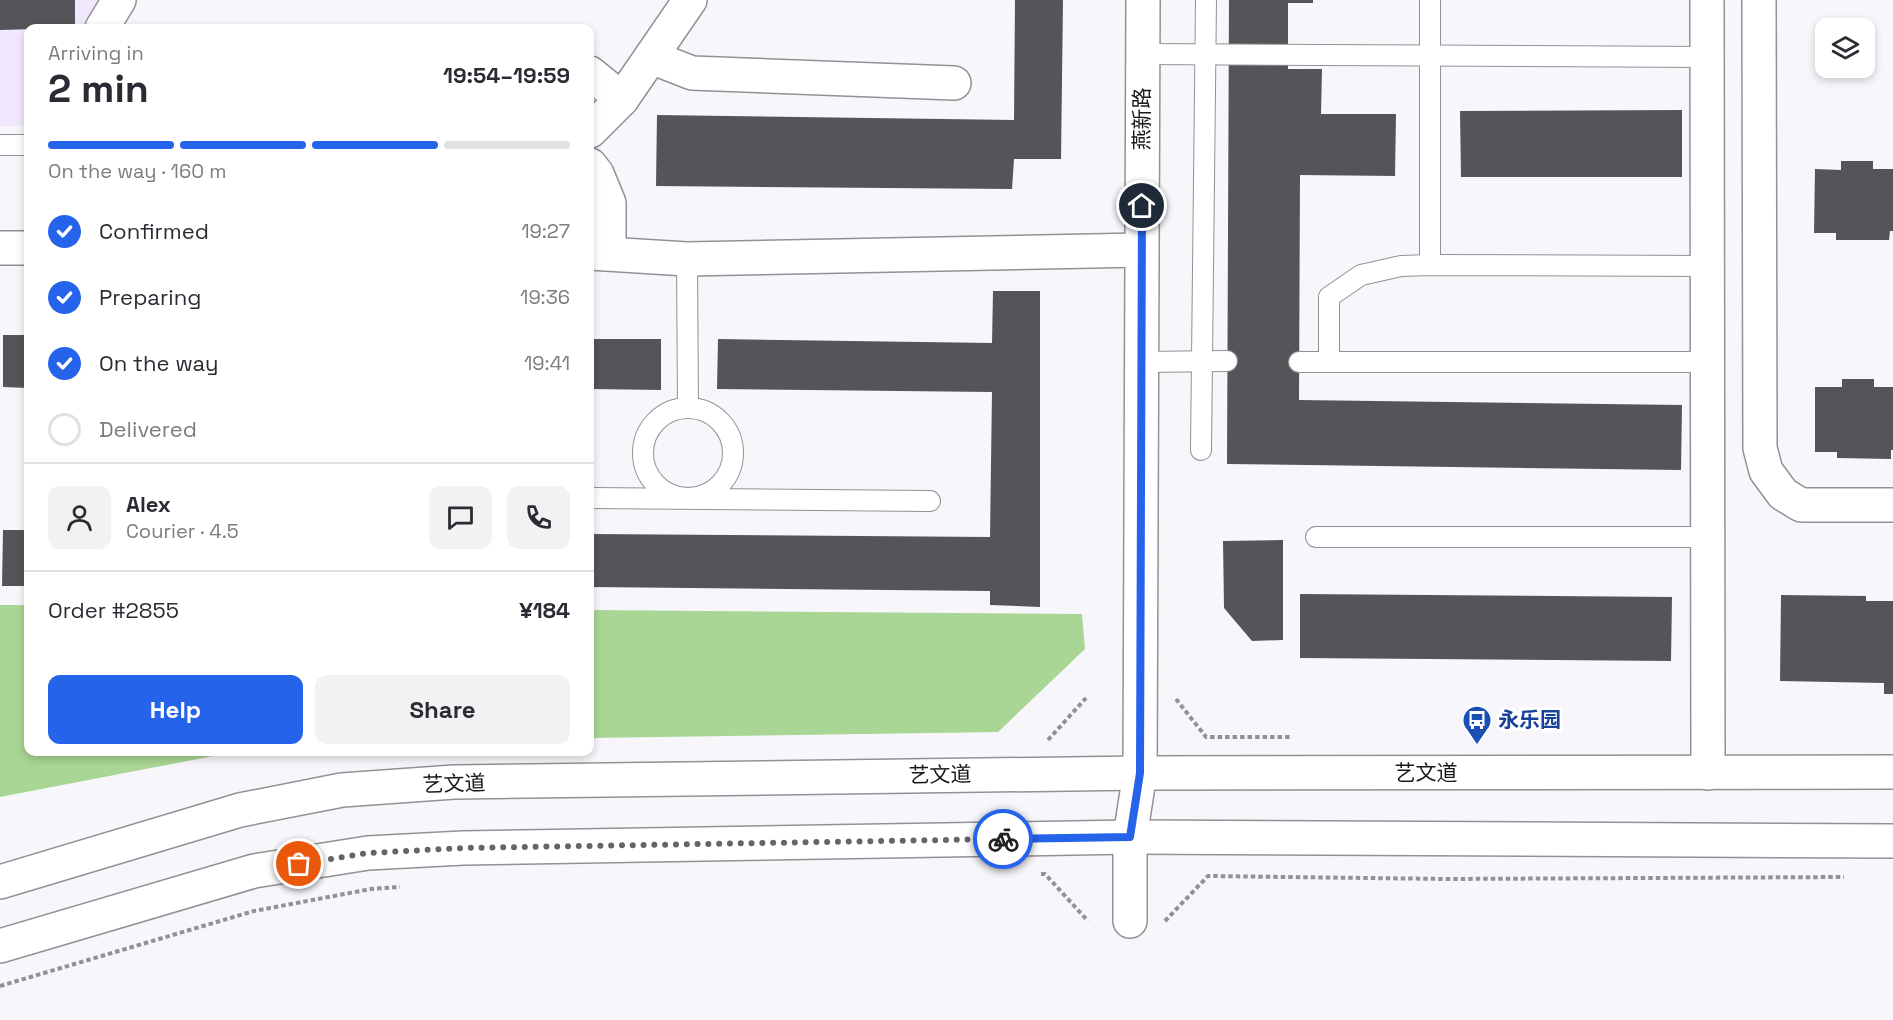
<!DOCTYPE html>
<html lang="en">
<head>
<meta charset="utf-8">
<style>
  body { margin:0; font-family:"Space Grotesk","Noto Sans SC",sans-serif; background:#f2f2f3; color:#2b2b33; height:100vh; display:flex; flex-direction:column; font-size:22px; white-space:nowrap }
  * { box-sizing:border-box; margin:0 }
  p { font-size:20px; color:#7c7c81 }
  .icon { flex:none; width:33px; height:33px; fill:none; stroke:currentColor; stroke-width:2; stroke-linecap:round; stroke-linejoin:round }
  .map { position:relative; flex:1; overflow:hidden }
  .side { position:absolute; left:24px; top:24px; width:570px; height:732px; display:flex; flex-direction:column; background:#fff; border-radius:12px; box-shadow:0 3px 9px #0003 }
  .side>* { flex:none }
  .controls { position:absolute; left:1815px; top:18px; display:grid; gap:12px }
  .controls a { display:grid; place-items:center; width:60px; height:60px; border-radius:12px; background:#fff; box-shadow:0 3px 9px #0003; font-size:30px }
  .pin { position:absolute; display:grid; place-items:center; width:51px; height:51px; color:#fff; margin:-26px; border:3px solid #fff; border-radius:50%; box-shadow:0 2px 6px #0007 }
  .courier { position:absolute; display:grid; place-items:center; width:60px; height:60px; margin:-30px; border:4px solid #2563eb; border-radius:50%; background:#fff; color:#222; box-shadow:0 2px 8px #0007 }
  .headline em { font-style:normal; font-weight:600 }
  .headline div { display:flex; flex-direction:column-reverse }
  .headline { display:flex; align-items:center; justify-content:space-between; height:102px; padding:0 24px }
  h1 { font-size:39px; font-weight:600; line-height:45px }
  .bar { display:grid; grid-template-columns:repeat(4,1fr); gap:9px 6px; align-content:center; height:72px; padding:0 24px }
  .bar i { height:8px; border-radius:4px; background:#e1e1e2 }
  .bar .active { background:#2563eb }
  .bar p { grid-column:span 4 }
  .line { display:flex; align-items:center; gap:15px; padding:0 24px; border-top:2px solid #e1e1e2 }
  .line div { flex:1 }
  .round { display:grid; place-items:center; flex:none; width:63px; height:63px; border-radius:12px; background:#f2f2f3 }
  ol { padding:0 24px; list-style:none }
  li { display:flex; align-items:center; gap:18px; height:66px }
  li p { margin-inline-start:auto }
  li .icon { padding:6px; border-radius:50%; background:#2563eb; color:#fff; stroke-width:4 }
  li:last-child { color:#7c7c81 }
  li i { width:33px; height:33px; border:3px solid #e1e1e2; border-radius:50% }
  .cta { display:flex; gap:12px; margin-top:auto; padding:12px 24px }
  .cta a { flex:1; height:69px; border-radius:12px; background:#2563eb; color:#fff; font-size:24px; font-weight:600; line-height:69px; text-align:center }
  .cta a+a { background:#f2f2f3; color:#2b2b33 }
  .map>svg:first-child { display:block }
  .education { fill:#f1e8fe }
  .green { fill:#a9d694 }
  .building { fill:#555559 }
  .lines { fill:none; stroke-linecap:round; stroke-linejoin:round }
  .lane-casing { stroke:#929195; stroke-width:22 }
  .street-casing { stroke:#929195; stroke-width:36 }
  .secondary-casing { stroke:#929195; stroke-width:36 }
  .path { stroke:#929194; stroke-width:4; stroke-dasharray:4.5 3; stroke-linecap:butt }
  .lane { stroke:#fff; stroke-width:20 }
  .street { stroke:#fff; stroke-width:33 }
  .secondary { stroke:#fff; stroke-width:33 }
  .done { stroke:#656567; stroke-width:6; stroke-dasharray:0 10.8 }
  .route { stroke:#2563eb; stroke-width:8 }
  .labels { text-anchor:middle; stroke-width:6; stroke-linejoin:round; paint-order:stroke }
  .street-label { font-size:21px; fill:#171718; stroke:#fff }
  .transit-label { font-size:21px; font-weight:bold; fill:#164399; stroke:#fff; text-anchor:start }
</style>
</head>
<body>
<div class="map">
<svg width="1893" height="1020" viewBox="0 0 1893 1020">
  <rect width="100%" height="100%" fill="#f7f6fa"/>
  <polygon class="education" points="0,0 98,0 81,28 28,28 28,117 23,126 0,126"/>
  <g class="green">
    <polygon points="0,605 28,605 28,752 234,752 0,797"/>
    <polygon points="590,610 1082,614 1085,649 998,732 590,738"/>
  </g>
  <g class="building">
    <polygon points="0,0 75,0 75,28 0,30"/>
    <polygon points="1015,0 1063,0 1061,159 1014,159 1012,189 656,186 657,115 1014,120"/>
    <polygon points="1229,0 1313,0 1313,3 1288,3 1288,69 1322,69 1321,114 1396,114 1395,176 1300,175 1299,400 1682,405 1681,470 1227,464"/>
    <polygon points="1682,110 1682,177 1461,177 1460,111"/>
    <polygon points="1841,161 1873,161 1873,169 1893,169 1893,231 1890,231 1889,240 1836,240 1836,233 1814,233 1815,169 1841,170"/>
    <polygon points="993,291 1040,291 1040,607 990,605 990,591 590,587 590,534 990,537 992,392 717,389 718,339 992,343"/>
    <polygon points="3,335 28,335 28,388 3,387"/>
    <polygon points="590,339 661,339 661,390 590,389"/>
    <polygon points="1842,379 1874,379 1874,387 1893,387 1893,450 1891,450 1891,459 1837,458 1837,452 1815,452 1815,387 1842,387"/>
    <polygon points="3,530 28,530 28,586 2,586"/>
    <polygon points="1283,540 1283,640 1252,641 1224,608 1223,541"/>
    <polygon points="1300,594 1672,597 1671,661 1300,658"/>
    <polygon points="1781,595 1866,596 1866,601 1893,601 1893,694 1884,694 1884,683 1780,681"/>
  </g>
  <g class="lines">
    <g class="lane-casing">
      <g id="lane">
        <polyline points="1430,0 1430,265"/>
        <polyline points="1143,54 1707,57"/>
        <polyline points="0,145 28,145"/>
        <polyline points="687,259 688,408"/>
        <polyline points="1141,362 1227,361"/>
        <polyline points="1299,362 1708,362"/>
        <polyline points="1329,362 1329,297 1361,275 1401,266 1430,265 1708,266"/>
        <circle cx="688" cy="453" r="45"/>
        <polyline points="1201,450 1206,0"/>
        <polyline points="590,498 930,501"/>
        <polyline points="1316,537 1708,537"/>
      </g>
    </g>
    <g class="street-casing">
      <g id="street">
        <polyline points="1707,0 1708,773"/>
        <polyline points="1759,0 1760,448 1766,471 1783,494 1801,505 1893,505"/>
        <polyline points="102,28 119,0"/>
        <polyline points="651,57 692,73 954,83"/>
        <polyline points="590,73 622,99"/>
        <polyline points="590,131 622,99 690,0"/>
        <polyline points="590,165 597,174 609,203 609,253"/>
        <polyline points="0,248 28,248"/>
        <polyline points="590,253 687,259 1141,250"/>
      </g>
    </g>
    <g class="secondary-casing">
      <g id="secondary">
        <polyline points="0,882 240,810 342,790 454,782 1140,773 1893,772"/>
        <polyline points="1130,921 1130,837 1140,773 1143,0"/>
        <polyline points="0,946 254,871 368,853 463,848 1130,837 1893,841"/>
      </g>
    </g>
    <g class="path">
      <polyline points="1176,699 1206,737 1292,737"/>
      <polyline points="1048,740 1086,698"/>
      <polyline points="1041,874 1045,874 1088,921"/>
      <polyline points="1165,921 1208,876 1447,879 1844,877"/>
      <polyline points="0,986 254,911 371,889 400,887"/>
    </g>
    <use href="#lane" class="lane"/>
    <use href="#street" class="street"/>
    <use href="#secondary" class="secondary"/>
  </g>
  <g class="lines">
    <polyline class="done" points="299,864 368,853 463,848 1003,839"/>
    <polyline class="route" points="1003,839 1130,837 1140,773 1142,206"/>
  </g>
  <defs>
    <g id="bus-pin" transform="scale(1.5)"><path d="M0 17L-7.5 6A9.5 9.5 0 1 1 7.5 6Z" fill="#1a4fb4" stroke="#fff"/><path d="M-5-6H5V4H4V6H2V4H-2V6H-4V4H-5ZM-3.5-4V0h7V-4ZM-3.5 1.2v1.5H-2V1.2ZM2 1.2v1.5H3.5V1.2Z" fill="#fff"/></g>
  </defs>
  <g fill-rule="evenodd">
    <use href="#bus-pin" x="1477" y="720"/>
  </g>
  <g class="labels">
    <g class="street-label">
      <text transform="translate(1142 119) rotate(-90)" y="7">燕新路</text>
      <text x="1426" y="780">艺文道</text>
      <text transform="translate(940 775) rotate(-1)" y="7">艺文道</text>
      <text transform="translate(454 784) rotate(-2)" y="7">艺文道</text>
    </g>
    <g class="transit-label">
      <text x="1498" y="727">永乐园</text>
    </g>
  </g>
</svg>
<div class="controls">
<a><svg class="icon" aria-label="layers" viewBox="0 0 24 24"><path d="M12 4l9 5-9 5-9-5zM3 14l9 5 9-5"/></svg></a>
</div>
<div class="pin" style="left:299px;top:864px;background:#ea580c"><svg class="icon" aria-label="bag" viewBox="0 0 24 24"><path d="M5 8h14l-1 12H6zM9 8a3 3 0 0 1 6 0"/></svg></div>
<div class="pin" style="left:1142px;top:206px;background:#1f2937"><svg class="icon" aria-label="home" viewBox="0 0 24 24"><path d="M3 11l9-7 9 7M6 9v11h12V9"/></svg></div>
<div class="courier" style="left:1003px;top:839px"><svg class="icon" aria-label="bike" viewBox="0 0 24 24"><circle cx="6" cy="16" r="4"/><circle cx="18" cy="16" r="4"/><path d="M6 16l4-8h5l3 8M10 8l3 8H6M13 5h3"/></svg></div>
<section class="side">
<div class="headline"><div><h1>2 min</h1><p>Arriving in</p></div><em>19:54–19:59</em></div>
<div class="bar"><i class="active"></i><i class="active"></i><i class="active"></i><i></i><p>On the way · 160 m</p></div>
<ol>
<li><svg class="icon" aria-label="check" viewBox="0 0 24 24"><path d="M5 12l5 5 9-10"/></svg>Confirmed<p>19:27</p></li>
<li><svg class="icon" aria-label="check" viewBox="0 0 24 24"><path d="M5 12l5 5 9-10"/></svg>Preparing<p>19:36</p></li>
<li><svg class="icon" aria-label="check" viewBox="0 0 24 24"><path d="M5 12l5 5 9-10"/></svg>On the way<p>19:41</p></li>
<li><i></i>Delivered</li>
</ol>
<div class="line" style="height:108px"><a class="round"><svg class="icon" aria-label="person" viewBox="0 0 24 24"><circle cx="12" cy="8" r="4"/><path d="M4 21q1-7 8-7t8 7"/></svg></a><div><b>Alex</b><p>Courier · 4.5</p></div><a class="round"><svg class="icon" aria-label="chat" viewBox="0 0 24 24"><path d="M4 5h16v11H9l-5 4z"/></svg></a><a class="round"><svg class="icon" aria-label="phone" viewBox="0 0 24 24"><path d="M5 4h4l2 5-3 2q2 4 5 5l2-3 5 2v4C11 20 4 13 5 4z"/></svg></a></div>
<div class="line" style="height:78px"><div>Order #2855</div><b>¥184</b></div>
<div class="cta"><a>Help</a><a>Share</a></div>
</section>
</div>
</body>
</html>
